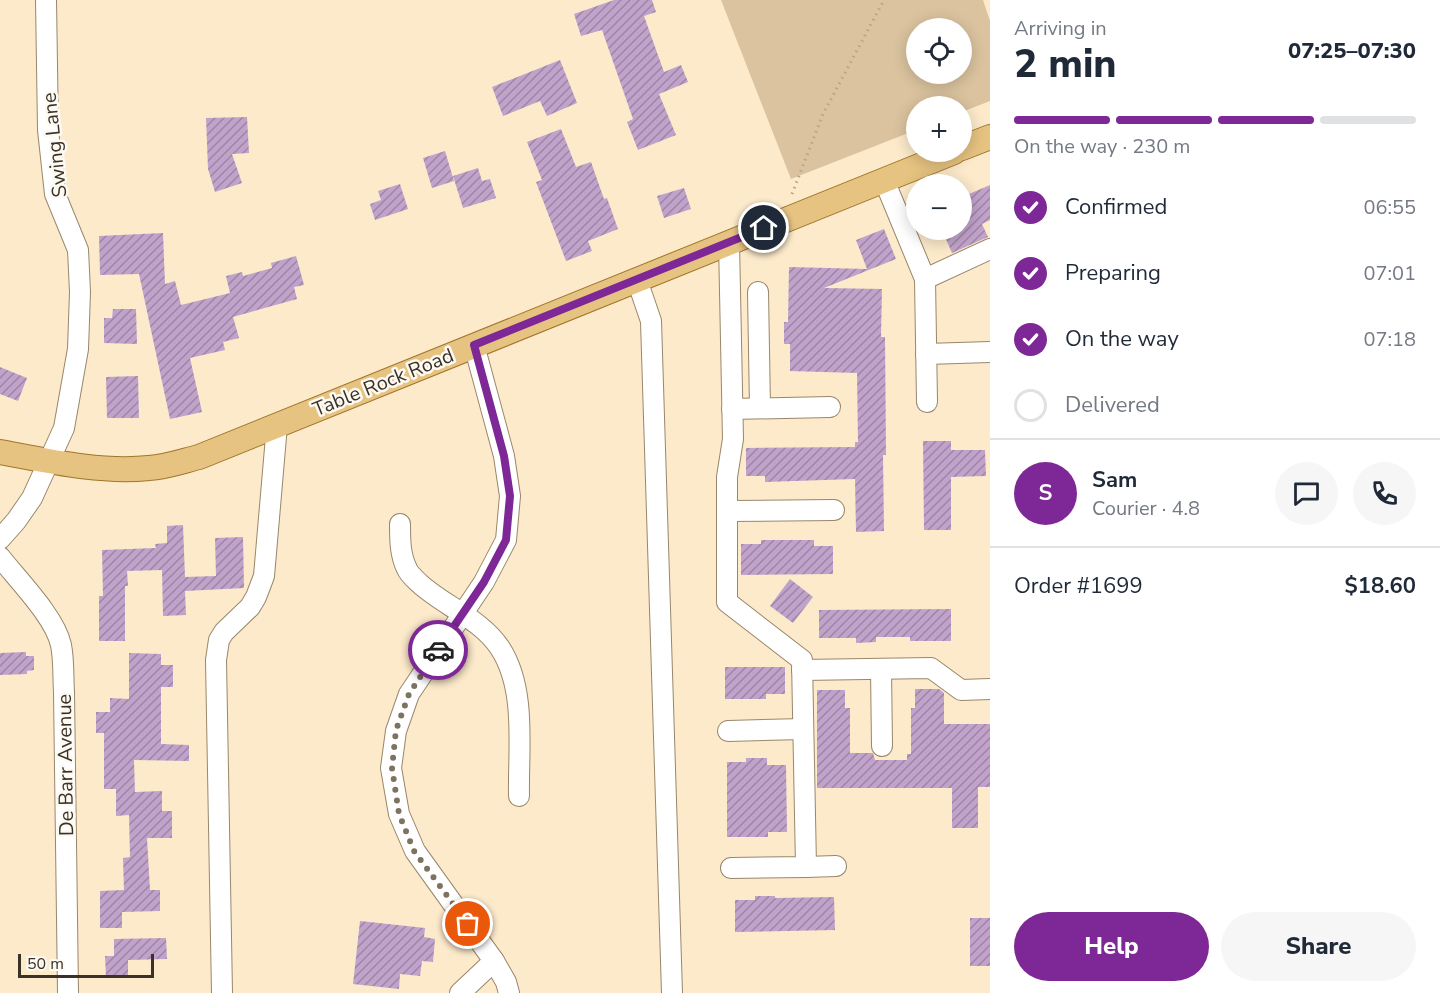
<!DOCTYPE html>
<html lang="en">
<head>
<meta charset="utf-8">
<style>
  body { margin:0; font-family:"Nunito Sans",sans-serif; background:#f6f6f7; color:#1f2937; height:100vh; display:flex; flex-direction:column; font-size:22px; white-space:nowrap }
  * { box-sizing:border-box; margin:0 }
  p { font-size:20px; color:#747a83 }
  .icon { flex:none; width:33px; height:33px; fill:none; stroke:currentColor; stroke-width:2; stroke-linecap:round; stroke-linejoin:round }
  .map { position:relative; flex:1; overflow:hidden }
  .drawer { display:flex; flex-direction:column; background:#fff; width:450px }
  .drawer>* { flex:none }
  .tools { position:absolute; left:906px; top:18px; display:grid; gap:12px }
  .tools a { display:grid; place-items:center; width:66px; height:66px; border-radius:50%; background:#fff; box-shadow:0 3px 15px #0003; font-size:30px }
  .scale { position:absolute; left:18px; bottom:15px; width:136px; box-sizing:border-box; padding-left:6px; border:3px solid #3a3227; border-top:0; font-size:16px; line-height:21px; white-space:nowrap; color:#3a3227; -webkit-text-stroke:4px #fdf9f3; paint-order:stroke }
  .pin { position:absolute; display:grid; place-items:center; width:51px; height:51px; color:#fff; margin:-26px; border:3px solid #fff; border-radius:50%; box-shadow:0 2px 6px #0007 }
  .courier { position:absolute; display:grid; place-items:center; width:60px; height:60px; margin:-30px; border:4px solid #7e2796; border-radius:50%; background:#fff; color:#222; box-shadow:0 2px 8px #0007 }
  .overview em { font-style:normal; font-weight:800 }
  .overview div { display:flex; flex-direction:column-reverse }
  .overview { display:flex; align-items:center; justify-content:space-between; height:102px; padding:0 24px }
  h1 { font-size:39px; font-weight:800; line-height:45px }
  .bar { display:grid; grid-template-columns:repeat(4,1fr); gap:9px 6px; align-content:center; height:72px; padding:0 24px }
  .bar i { height:8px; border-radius:4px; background:#e0e1e3 }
  .bar .current { background:#7e2796 }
  .bar p { grid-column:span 4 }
  .line { display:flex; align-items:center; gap:15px; padding:0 24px; border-top:2px solid #e0e1e3 }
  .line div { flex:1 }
  .round { display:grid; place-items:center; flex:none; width:63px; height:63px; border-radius:32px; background:#f6f6f7 }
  ol { padding:0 24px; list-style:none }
  li { display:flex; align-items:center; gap:18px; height:66px }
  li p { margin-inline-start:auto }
  li .icon { padding:6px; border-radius:50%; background:#7e2796; color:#fff; stroke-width:4 }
  li:last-child { color:#747a83 }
  li i { width:33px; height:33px; border:3px solid #e0e1e3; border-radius:50% }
  .action { display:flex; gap:12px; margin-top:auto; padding:12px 24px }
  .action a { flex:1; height:69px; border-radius:36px; background:#7e2796; color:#fff; font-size:24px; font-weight:800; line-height:69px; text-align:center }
  .action a+a { background:#f6f6f7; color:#1f2937 }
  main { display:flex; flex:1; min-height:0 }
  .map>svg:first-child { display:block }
  .grass { fill:#dbc39f; fill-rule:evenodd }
  .building { fill:url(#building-hatch) }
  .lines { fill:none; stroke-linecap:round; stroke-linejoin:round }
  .minor-casing { stroke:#98876b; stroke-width:22 }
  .major-casing { stroke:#9f762a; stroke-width:26 }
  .path { stroke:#b4a58e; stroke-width:3; stroke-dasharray:1.5 4.5; stroke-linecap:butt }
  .minor { stroke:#fff; stroke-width:20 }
  .major { stroke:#e6c380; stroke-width:24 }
  .done { stroke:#7e7260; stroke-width:6; stroke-dasharray:0 10.8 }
  .route { stroke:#7e2796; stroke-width:8 }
  .labels { text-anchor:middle; stroke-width:5; stroke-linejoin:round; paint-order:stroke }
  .street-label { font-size:20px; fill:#3a3227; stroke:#fdf9f3 }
</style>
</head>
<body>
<main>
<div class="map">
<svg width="990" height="993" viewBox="0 0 990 993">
  <defs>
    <pattern id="building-hatch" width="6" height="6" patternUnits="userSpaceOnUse" patternTransform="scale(1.5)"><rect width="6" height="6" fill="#c1a2cb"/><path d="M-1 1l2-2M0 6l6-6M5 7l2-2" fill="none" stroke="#9e85a5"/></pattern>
  </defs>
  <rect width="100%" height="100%" fill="#fdeacb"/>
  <path class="grass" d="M721,0H983L990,21V101L962,112V106H916V130L791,179ZM916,28H962V74H916Z"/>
  <g class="building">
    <polygon points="614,0 652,0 656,12 644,16 664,72 681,65 688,82 659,94 676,135 638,150 627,122 633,119 602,30 581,36 574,14"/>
    <polygon points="560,60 577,103 547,116 540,101 503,116 492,87"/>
    <polygon points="247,117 249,153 232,154 242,183 215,192 208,169 206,118"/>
    <polygon points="561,129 576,167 591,162 604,199 607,198 618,229 588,241 592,251 566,261 536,182 542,180 527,142"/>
    <polygon points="445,151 454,181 432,188 423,158"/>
    <polygon points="478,168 482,181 490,179 496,198 463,208 453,176"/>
    <polygon points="400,184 408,209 375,220 370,204 381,200 378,191"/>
    <polygon points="990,185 990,220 982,224 988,237 952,253 942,230 962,230 962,197"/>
    <polygon points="684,188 691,209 664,218 657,196"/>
    <polygon points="884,229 896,259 824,288 882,289 881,337 885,337 886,455 883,455 884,531 856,532 855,479 765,482 765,476 746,476 746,448 855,447 855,442 858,442 857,373 790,371 790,344 784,344 784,322 788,322 789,267 867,269 856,240"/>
    <polygon points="163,233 165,284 175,281 181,305 230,293 226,276 242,272 243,276 272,268 271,263 296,256 304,285 294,287 297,299 233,317 239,338 223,342 225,350 190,358 202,412 170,419 139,274 100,275 99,236"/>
    <polygon points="113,309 136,309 137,344 104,343 104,318 112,318"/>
    <polygon points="0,367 27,378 18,401 0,394"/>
    <polygon points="138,376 139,418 107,418 106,377"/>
    <polygon points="923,441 951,441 951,450 985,450 986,476 951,477 951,530 924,530"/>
    <polygon points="183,525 185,577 216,576 215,538 243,537 244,588 185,591 186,615 163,616 162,570 127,571 128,586 125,586 125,641 99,641 99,596 103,596 102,550 156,548 155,544 167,543 167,526"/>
    <polygon points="761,540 814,540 814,546 833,546 833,574 741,575 741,544 761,544"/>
    <polygon points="790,579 813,597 793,623 770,606"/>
    <polygon points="951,609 951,641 910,641 910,637 876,637 876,642 856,643 856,638 819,638 819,610"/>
    <polygon points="26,652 26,656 34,656 34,670 27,671 27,674 0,675 0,653"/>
    <polygon points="129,653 161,654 161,665 173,665 173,687 161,687 161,744 189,745 189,761 134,760 135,792 162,791 162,811 172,811 172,838 147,838 150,890 160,890 160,911 122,912 122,928 100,928 100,891 124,890 123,858 130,857 129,815 116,816 116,789 104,789 104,733 96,733 96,712 110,712 110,698 129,699"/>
    <polygon points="725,667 785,667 785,694 766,694 766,699 725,699"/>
    <polygon points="915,689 939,689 944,693 944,724 990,724 990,787 978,787 978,828 952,828 952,788 817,788 817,690 845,690 845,708 850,708 850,753 873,753 875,760 907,760 907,754 911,754 911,708 915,708"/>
    <polygon points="746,758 767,758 767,765 786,765 787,832 768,832 768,837 727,837 727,762 746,762"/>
    <polygon points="755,896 775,896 775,898 834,897 835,930 735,932 735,900 755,900"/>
    <rect x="970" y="918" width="20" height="48"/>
    <polygon points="360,921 425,928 424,937 435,939 433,962 422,961 420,976 400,974 399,989 353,984"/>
    <polygon points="166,938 167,959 128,960 128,976 106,977 105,956 114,956 114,939"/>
  </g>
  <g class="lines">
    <g class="minor-casing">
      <g id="minor">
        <polyline points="884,180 925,279 927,402"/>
        <polyline points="729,242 733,439 727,477 727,602 802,660 806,867 731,868"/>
        <polyline points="925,279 990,249"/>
        <polyline points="637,280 651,321 672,993"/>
        <polyline points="758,292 760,408"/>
        <polyline points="474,345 504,456 510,496 506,540 484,582 409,694 396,731 391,768 399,814 415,851 494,961 506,982 509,993"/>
        <polyline points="926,354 990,352"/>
        <polyline points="732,409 830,407"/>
        <polyline points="727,511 834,510"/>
        <path d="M400,524C400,540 400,555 407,569C409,574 415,579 419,583C444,606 481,619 500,648C527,689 518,750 519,796"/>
        <polyline points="0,539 16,521 32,498 64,428 78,349 80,292 78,250 55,194 48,130 46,0"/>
        <path d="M0,557C18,580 55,617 61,645C64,660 63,676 64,692L68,993"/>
        <polyline points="881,669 882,746"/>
        <polyline points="802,670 931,668 961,690 990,689"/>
        <polyline points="728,731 803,729"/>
        <polyline points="806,867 836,866"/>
        <polyline points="222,993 216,660 219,640 224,632 250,607 256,597 264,576 277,425"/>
        <polyline points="460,993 494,961"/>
      </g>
    </g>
    <g class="major-casing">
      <g id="major">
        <polyline points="962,148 990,137"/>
        <path d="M0,452C48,461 100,473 149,468C166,467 183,461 199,457L954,152"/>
      </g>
    </g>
    <polyline class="path" points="792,194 823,114 884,0"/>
    <use href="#minor" class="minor"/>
    <use href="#major" class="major"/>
  </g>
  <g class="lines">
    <polyline class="done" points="438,650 409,694 396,730 392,768 399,814 414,851 468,924"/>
    <polyline class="route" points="438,650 484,582 506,540 510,496 504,456 474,345 764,228"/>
  </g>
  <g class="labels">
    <g class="street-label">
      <text transform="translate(54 145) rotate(-96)" y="7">Swing Lane</text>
      <text transform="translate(383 382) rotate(-22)" y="7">Table Rock Road</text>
      <text transform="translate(65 765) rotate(-91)" y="7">De Barr Avenue</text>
    </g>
  </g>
</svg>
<div class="tools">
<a><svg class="icon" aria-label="locate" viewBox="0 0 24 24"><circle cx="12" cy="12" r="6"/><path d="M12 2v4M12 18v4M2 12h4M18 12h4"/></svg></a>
<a>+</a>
<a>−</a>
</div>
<div class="scale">50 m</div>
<div class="pin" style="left:468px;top:924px;background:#ea580c"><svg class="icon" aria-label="bag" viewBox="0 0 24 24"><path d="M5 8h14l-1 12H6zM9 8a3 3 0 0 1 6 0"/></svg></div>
<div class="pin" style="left:764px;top:228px;background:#1f2937"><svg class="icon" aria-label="home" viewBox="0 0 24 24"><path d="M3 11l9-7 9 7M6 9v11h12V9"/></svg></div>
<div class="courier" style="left:438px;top:650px"><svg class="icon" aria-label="car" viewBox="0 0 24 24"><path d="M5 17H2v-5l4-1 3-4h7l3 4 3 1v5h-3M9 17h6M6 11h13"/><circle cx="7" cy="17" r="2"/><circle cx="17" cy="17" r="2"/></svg></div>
</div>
<section class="drawer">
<div class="overview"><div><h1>2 min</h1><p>Arriving in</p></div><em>07:25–07:30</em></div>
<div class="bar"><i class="current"></i><i class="current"></i><i class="current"></i><i></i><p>On the way · 230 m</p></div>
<ol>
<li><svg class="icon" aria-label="check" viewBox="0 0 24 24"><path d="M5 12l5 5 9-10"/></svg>Confirmed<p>06:55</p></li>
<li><svg class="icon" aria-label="check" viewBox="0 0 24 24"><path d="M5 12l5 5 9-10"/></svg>Preparing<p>07:01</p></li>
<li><svg class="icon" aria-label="check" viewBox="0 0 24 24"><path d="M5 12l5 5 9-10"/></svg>On the way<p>07:18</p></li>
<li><i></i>Delivered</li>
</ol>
<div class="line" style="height:108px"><b class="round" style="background:#7e2796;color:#fff">S</b><div><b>Sam</b><p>Courier · 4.8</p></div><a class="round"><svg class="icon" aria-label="chat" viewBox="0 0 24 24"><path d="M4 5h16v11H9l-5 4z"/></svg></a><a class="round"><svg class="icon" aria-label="phone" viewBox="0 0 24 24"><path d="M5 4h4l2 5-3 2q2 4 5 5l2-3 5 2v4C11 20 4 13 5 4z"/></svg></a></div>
<div class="line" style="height:78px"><div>Order #1699</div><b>$18.60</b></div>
<div class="action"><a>Help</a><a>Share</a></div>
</section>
</main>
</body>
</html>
